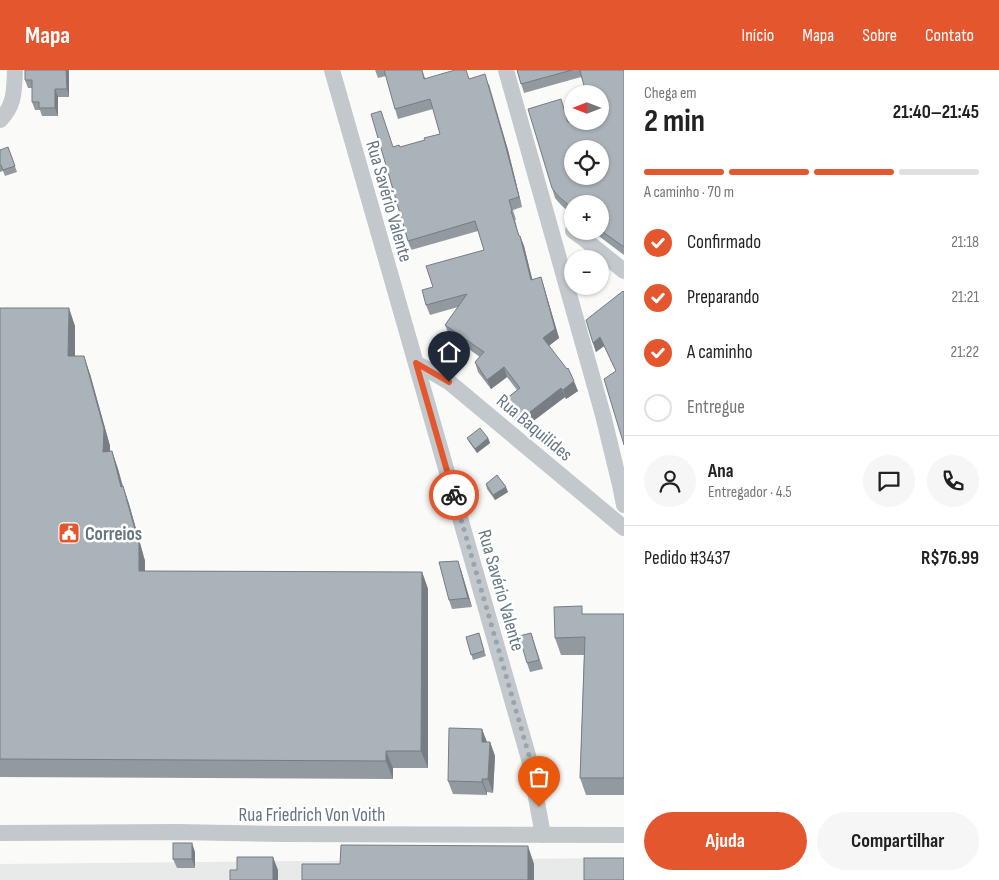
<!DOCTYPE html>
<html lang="pt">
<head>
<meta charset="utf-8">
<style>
  body { margin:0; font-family:"Sofia Sans Condensed",sans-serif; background:#f6f6f6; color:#222; height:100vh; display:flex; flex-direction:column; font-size:19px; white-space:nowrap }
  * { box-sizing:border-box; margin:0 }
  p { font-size:16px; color:#767676 }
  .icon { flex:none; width:28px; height:28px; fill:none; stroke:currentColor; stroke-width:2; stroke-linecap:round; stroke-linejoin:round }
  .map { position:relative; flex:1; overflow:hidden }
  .details { display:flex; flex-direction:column; background:#fff; width:375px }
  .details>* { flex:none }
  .needle { width:32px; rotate:270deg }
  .fabs { position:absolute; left:564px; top:15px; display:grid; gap:10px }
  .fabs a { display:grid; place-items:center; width:45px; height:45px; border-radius:50%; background:#fff; box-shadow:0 1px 4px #0004; font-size:25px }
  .pin { position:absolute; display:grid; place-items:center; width:42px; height:42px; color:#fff; margin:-51px -21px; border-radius:50% 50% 50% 0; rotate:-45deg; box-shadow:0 0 5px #0007 }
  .pin .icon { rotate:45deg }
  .courier { position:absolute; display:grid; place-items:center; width:50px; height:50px; margin:-25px; border:4px solid #e4572e; border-radius:50%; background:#fff; color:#222; box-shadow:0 1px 6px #0007 }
  .headline em { font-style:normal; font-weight:700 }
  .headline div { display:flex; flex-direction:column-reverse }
  .headline { display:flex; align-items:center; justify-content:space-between; height:85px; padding:0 20px }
  h1 { font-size:32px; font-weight:700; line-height:38px }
  .bar { display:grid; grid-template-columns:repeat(4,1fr); gap:8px 5px; align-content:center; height:60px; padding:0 20px }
  .bar i { height:6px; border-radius:4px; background:#e0e0e0 }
  .bar .current { background:#e4572e }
  .bar p { grid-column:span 4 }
  .line { display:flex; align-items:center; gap:12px; padding:0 20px; border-top:1px solid #e0e0e0 }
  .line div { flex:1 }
  .round { display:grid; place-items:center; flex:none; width:52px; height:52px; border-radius:26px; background:#f6f6f6 }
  ol { padding:0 20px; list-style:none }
  li { display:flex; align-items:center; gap:15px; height:55px }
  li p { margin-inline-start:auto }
  li .icon { padding:5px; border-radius:50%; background:#e4572e; color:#fff; stroke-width:4 }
  li:last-child { color:#767676 }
  li i { width:28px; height:28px; border:2px solid #e0e0e0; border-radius:50% }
  .action { display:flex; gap:10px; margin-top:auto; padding:10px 20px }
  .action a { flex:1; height:58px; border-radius:30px; background:#e4572e; color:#fff; font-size:20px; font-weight:700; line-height:58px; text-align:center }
  .action a+a { background:#f6f6f6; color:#222 }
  header { display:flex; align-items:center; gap:30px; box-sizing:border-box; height:70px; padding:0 25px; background:#e4572e; color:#fff }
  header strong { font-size:24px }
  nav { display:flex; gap:28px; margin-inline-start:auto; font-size:18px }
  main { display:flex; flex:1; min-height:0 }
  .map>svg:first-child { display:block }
  .built { fill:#e8e9e9 }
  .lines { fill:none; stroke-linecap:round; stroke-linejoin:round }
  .street { stroke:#c3c8cc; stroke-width:16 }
  .wall { fill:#929a9f }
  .shaded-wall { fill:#777d82 }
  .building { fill:#aab3b9; stroke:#777d82; fill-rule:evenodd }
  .done { stroke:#99a4ac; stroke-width:5; stroke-dasharray:0 9 }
  .route { stroke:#e4572e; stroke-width:6 }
  .labels { text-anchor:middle; stroke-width:5; stroke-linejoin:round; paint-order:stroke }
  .street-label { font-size:19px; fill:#657683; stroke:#fff }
  .poi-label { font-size:19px; font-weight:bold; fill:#657683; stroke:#fff; text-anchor:start }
</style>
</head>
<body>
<header>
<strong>Mapa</strong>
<nav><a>Início</a><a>Mapa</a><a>Sobre</a><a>Contato</a></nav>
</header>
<main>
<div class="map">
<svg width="624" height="810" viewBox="0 0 624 810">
  <rect width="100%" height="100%" fill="#fafaf8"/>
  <polygon class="built" points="624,788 624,810 0,810 0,794"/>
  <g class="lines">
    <g class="street">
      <polyline points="332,0 529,689 543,765"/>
      <polyline points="506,0 603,345 620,415 624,435"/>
      <path d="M0,50C15,35 14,21 15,0"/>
      <polyline points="573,161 583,168 624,201"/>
      <polyline points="416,293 449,312 624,458"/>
      <polyline points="0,763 177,762 282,764 624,765"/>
    </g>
  </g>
  <g class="wall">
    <polygon points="69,0 69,27 58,27 58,46 42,46 40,40 35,40 32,32 32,18 28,18 25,10"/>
    <polygon points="375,0 422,0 425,8 470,9 489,14 508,80 522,137 513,140 516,150 515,150 519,166 520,166 524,176 532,210 541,207 544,217 559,268 549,276 578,321 566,329 565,327 524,358 506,342 502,332 517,320 507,307 491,319 478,302 475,292 480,287 449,265 445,255 458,237 430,245 426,235 433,217 484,180 478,161 411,180 408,171 393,77 400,77 425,70 440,64 433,39 398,49 395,39 386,6 378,8"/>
    <polygon points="517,0 624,0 624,185 592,161 600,161 600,134 572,134 572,145 561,135 555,128 552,118 565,39 568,52 600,51 581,7 524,23"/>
    <polygon points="8,77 17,102 5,106 3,101 0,102 0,80"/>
    <polygon points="624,222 624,375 616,301 604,276 596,282 593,273"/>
    <polygon points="0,238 75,256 75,286 90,304 110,376 110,381 112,381 118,399 123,416 129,434 145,491 145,501 422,502 428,519 428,698 393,698 393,709 0,707"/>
    <polygon points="467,368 488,368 490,373 477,383 469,372"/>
    <polygon points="486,414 508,422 495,430 487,419"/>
    <polygon points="461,500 472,537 452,539 449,530"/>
    <polygon points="585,544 624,544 624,725 586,725 580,708 584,585 561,585 555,568"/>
    <polygon points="531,563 543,599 530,602 527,593"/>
    <polygon points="466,567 480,568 486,586 473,590"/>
    <polygon points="487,672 490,672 495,686 493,723 487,722 487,725 453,724 448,711"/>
    <polygon points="195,782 195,798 177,798 173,789"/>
  </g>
  <g class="shaded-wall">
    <polygon points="66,0 69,0 69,27 67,19"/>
    <polygon points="485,4 508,80 522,137 519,127"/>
    <polygon points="55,19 58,27 58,46 55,38"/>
    <polygon points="520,166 524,176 535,220 531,210"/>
    <polygon points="541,207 544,217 559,268 547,277 543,268"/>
    <polygon points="69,238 75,256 75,304 68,286"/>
    <polygon points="600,267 604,276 596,282 593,273"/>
    <polygon points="84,286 90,304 110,376 110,399 103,382"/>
    <polygon points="504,297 507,307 491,319 487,310"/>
    <polygon points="574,311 578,321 566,329 563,320"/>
    <polygon points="561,318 565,327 524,358 521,349"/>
    <polygon points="488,368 490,373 477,383 475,379"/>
    <polygon points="112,381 118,399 127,434 121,417"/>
    <polygon points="123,416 129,434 145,491 145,519 139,501"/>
    <polygon points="506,417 508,422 495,430 493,425"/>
    <polygon points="458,491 461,500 472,537 468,528"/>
    <polygon points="422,502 428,519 428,698 421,681"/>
    <polygon points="482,659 487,672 482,672"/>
    <polygon points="490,672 495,686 493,723 488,709"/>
    <polygon points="386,681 393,698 393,709 386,691"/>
    <polygon points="482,709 487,722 487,725 482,712"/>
    <polygon points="192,773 195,782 195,798 192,789"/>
    <polygon points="528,776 534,794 534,810 528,810"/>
    <polygon points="273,787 278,800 278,810 273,810"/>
  </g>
  <g class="building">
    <polygon points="25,0 66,0 67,19 55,19 55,38 39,38 39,32 32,32 32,10 25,10"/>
    <polygon points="384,0 422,0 424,9 455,0 466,0 469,9 485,4 504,70 519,127 509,130 512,140 511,141 519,166 520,166 531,210 541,207 555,259 543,268 567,299 568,298 574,311 563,320 561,318 521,349 502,332 520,318 504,297 487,310 475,292 484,282 445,255 467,224 426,235 422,220 433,217 426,196 484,180 475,151 408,171 371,44 381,41 393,77 399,75 400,77 425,70 424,68 440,64 430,29 395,39"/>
    <polygon points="517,0 572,0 521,14"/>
    <path d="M580,0H624V177L600,160V134H572V138L557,125L552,118L528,39L561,29L568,52L572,51H600V24H586ZM572,79H600V106H572Z"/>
    <polygon points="8,77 15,96 3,100 1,95 0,95 0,80"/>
    <polygon points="623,221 624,222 624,375 604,309 616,301 600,267 593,273 586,250"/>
    <polygon points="0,238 69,238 68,286 84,286 104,359 103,382 112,381 121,417 123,416 139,474 139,501 422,502 421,681 386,681 386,691 0,689"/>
    <polygon points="480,358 488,368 475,379 467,368"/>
    <polygon points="497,405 506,417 493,425 486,414"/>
    <polygon points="458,491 468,528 449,530 439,492"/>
    <polygon points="582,536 582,544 624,544 624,708 580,708 585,567 555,568 554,537"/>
    <polygon points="479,563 484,581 471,585 466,567"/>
    <polygon points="531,563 539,590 527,593 519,566"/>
    <polygon points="449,658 482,659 482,672 490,672 488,709 482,709 482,712 448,711"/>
    <rect x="173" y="773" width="19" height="16"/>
    <polygon points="341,775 528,776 528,810 302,810 302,794 340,794"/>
    <polygon points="237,787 273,787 273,810 230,810 230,800 237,800"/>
    <rect x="584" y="788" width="40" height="22"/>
  </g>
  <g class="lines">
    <polyline class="done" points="454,425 530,689 539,737"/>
    <polyline class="route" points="449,312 416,293 454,425"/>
  </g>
  <defs>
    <g id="civic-square" transform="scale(1.125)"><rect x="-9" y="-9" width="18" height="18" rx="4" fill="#e4572e" stroke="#fff"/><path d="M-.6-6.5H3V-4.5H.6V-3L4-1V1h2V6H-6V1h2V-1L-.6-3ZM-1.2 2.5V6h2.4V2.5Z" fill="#fff"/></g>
  </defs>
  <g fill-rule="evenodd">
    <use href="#civic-square" x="69" y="463"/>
  </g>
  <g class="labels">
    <g class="street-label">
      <text transform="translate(390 131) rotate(74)" y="7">Rua Savério Valente</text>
      <text transform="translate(535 357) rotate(40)" y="7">Rua Baquilides</text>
      <text transform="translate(502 520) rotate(74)" y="7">Rua Savério Valente</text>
      <text x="312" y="751">Rua Friedrich Von Voith</text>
    </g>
    <g class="poi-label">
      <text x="85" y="470">Correios</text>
    </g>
  </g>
</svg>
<div class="fabs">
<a><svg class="needle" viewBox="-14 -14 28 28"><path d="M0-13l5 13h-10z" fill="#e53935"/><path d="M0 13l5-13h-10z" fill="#767676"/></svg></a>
<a><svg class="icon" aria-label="locate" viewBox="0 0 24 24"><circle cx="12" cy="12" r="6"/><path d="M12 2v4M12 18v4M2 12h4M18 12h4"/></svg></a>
<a>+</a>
<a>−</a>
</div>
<div class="pin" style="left:539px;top:737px;background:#ea580c"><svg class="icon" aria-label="bag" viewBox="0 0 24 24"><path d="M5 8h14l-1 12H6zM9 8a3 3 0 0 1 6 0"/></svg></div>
<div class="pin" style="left:449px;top:312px;background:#1f2937"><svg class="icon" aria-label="home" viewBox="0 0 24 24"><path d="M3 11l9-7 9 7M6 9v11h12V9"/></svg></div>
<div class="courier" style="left:454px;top:425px"><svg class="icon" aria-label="bike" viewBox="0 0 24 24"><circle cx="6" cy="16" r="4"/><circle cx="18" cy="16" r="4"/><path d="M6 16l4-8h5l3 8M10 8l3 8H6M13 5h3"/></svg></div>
</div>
<section class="details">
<div class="headline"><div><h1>2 min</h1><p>Chega em</p></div><em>21:40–21:45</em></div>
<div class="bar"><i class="current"></i><i class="current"></i><i class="current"></i><i></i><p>A caminho · 70 m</p></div>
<ol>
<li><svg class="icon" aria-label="check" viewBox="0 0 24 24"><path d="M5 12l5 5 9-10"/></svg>Confirmado<p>21:18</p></li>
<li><svg class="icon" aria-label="check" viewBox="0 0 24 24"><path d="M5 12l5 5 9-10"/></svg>Preparando<p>21:21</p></li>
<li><svg class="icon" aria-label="check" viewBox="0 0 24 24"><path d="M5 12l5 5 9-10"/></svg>A caminho<p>21:22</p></li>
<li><i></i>Entregue</li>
</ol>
<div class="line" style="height:90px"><a class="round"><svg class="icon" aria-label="person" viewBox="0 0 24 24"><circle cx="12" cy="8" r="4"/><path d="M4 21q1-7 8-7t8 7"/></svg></a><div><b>Ana</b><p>Entregador · 4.5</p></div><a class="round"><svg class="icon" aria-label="chat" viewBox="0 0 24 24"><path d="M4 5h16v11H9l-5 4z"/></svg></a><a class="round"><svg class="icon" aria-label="phone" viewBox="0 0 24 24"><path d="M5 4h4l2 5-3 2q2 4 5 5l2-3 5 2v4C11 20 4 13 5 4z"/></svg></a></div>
<div class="line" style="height:65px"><div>Pedido #3437</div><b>R$76.99</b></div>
<div class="action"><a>Ajuda</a><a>Compartilhar</a></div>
</section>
</main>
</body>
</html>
